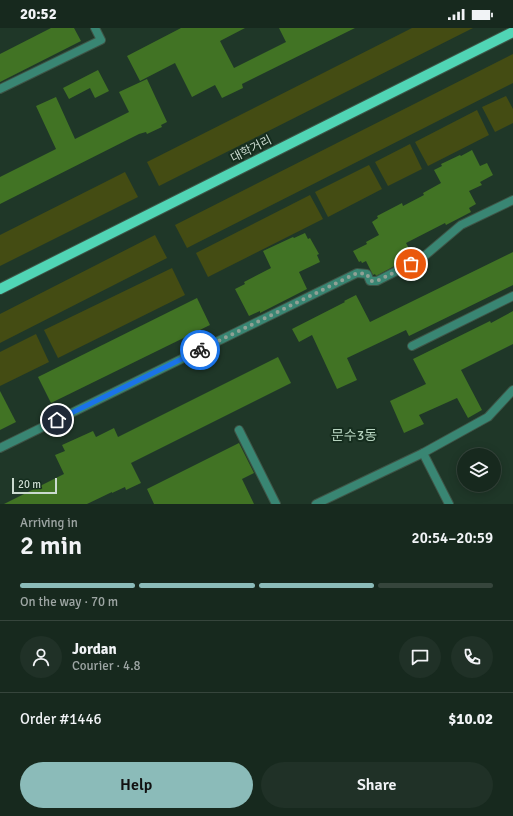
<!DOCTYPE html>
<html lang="en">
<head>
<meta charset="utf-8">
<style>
  body { margin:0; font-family:Signika,"Noto Sans KR",sans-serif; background:#203127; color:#f1f3f6; height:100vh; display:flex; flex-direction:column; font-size:15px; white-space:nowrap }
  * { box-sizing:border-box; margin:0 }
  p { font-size:13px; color:#9ea6a4 }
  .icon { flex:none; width:22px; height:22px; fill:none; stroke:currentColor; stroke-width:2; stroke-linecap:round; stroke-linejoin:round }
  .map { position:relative; height:476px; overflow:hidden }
  .side { display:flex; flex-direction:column; background:#17291e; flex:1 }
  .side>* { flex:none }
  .controls { position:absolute; left:457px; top:420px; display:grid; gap:8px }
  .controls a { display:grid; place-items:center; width:44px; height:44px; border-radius:50%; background:#17291e; box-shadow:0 2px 10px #0003,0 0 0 1px #36453c; font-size:20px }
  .scale { position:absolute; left:12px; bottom:10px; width:45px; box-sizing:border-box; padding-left:4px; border:2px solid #cbdad0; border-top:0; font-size:11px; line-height:14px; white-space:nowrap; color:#cbdad0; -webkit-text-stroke:3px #152d1e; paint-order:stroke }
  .pin { position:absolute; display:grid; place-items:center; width:34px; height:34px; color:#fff; margin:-17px; border:2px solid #fff; border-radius:50%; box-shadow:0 1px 4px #0007 }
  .courier { position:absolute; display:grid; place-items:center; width:40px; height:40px; margin:-20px; border:3px solid #1a73e8; border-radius:50%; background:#fff; color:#222; box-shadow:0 1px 5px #0007 }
  .overview em { font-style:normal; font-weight:600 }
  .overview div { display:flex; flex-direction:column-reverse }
  .overview { display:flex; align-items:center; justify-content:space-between; height:68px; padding:0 20px }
  h1 { font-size:26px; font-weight:600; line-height:30px }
  .bar { display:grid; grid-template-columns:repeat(4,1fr); gap:6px 4px; align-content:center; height:48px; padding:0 20px }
  .bar i { height:5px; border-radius:3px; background:#36453c }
  .bar .active { background:#8bbbb9 }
  .bar p { grid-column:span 4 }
  .line { display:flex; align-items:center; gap:10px; padding:0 20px; border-top:1px solid #36453c }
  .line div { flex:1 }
  .round { display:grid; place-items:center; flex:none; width:42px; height:42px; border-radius:21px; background:#203127 }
  .primary-button { display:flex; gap:8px; margin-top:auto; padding:8px 20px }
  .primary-button a { flex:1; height:46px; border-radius:24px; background:#8bbbb9; color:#111; font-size:16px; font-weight:600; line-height:46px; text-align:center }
  .primary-button a+a { background:#203127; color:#f1f3f6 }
  .status { display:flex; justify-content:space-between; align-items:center; height:28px; padding:0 20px; background:#17291e; direction:ltr }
  .status svg { height:11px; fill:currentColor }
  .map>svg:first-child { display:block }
  .green { fill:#444c13 }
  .building { fill:#417324 }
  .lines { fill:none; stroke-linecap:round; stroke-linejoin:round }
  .minor-casing { stroke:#3e5446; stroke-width:10 }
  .primary-casing { stroke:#3e5446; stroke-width:12 }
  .minor { stroke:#398673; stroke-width:8 }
  .primary { stroke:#50d5b5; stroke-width:10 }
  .done { stroke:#8fa195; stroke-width:4; stroke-dasharray:0 7.2 }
  .route { stroke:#1a73e8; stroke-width:5 }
  .labels { text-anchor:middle; stroke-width:4; stroke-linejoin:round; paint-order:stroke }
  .street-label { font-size:12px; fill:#cbdad0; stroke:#152d1e }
  .quarter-label { font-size:14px; fill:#b7d4c0; stroke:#152d1e }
</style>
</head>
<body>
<div class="status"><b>20:52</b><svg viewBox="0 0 49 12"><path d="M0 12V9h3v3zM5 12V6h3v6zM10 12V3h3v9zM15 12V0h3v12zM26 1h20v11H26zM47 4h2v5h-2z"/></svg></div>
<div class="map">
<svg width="513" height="476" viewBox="0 0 513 476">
  <rect width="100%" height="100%" fill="#1f3728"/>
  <g class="green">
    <polygon points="412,0 473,0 159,158 147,134"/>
    <polygon points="513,26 513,55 187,220 175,197"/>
    <polygon points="506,68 513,81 513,95 495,104 482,79"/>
    <polygon points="477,82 489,107 428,138 415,114"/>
    <polygon points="410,116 422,141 388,158 375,134"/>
    <polygon points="369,137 382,161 328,189 315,164"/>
    <polygon points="125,144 138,169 0,238 0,207"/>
    <polygon points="310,167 323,191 208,249 196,225"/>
    <polygon points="155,207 167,230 0,315 0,286"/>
    <polygon points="172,240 185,267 58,330 44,302"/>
    <polygon points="36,306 49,334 0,358 0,324"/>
  </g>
  <g class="building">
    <polygon points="51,0 74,0 81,13 0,54 0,26"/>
    <polygon points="181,0 245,0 220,13 234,40 286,14 279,0 355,0 242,56 243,60 222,70 215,57 192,69 175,35 140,53 127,28"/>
    <polygon points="98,42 109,63 95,70 90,60 69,71 63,60"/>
    <polygon points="147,51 167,94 161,97 162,99 147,106 146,104 139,106 0,176 0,149 56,121 36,78 56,69 75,111 129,84 119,64"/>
    <polygon points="472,122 480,138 487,135 493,147 480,154 482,157 469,163 476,176 469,180 471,184 446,197 445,195 406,215 413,228 376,248 375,246 373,247 366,233 362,235 361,233 359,234 353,223 367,216 366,214 379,207 372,194 378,190 377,188 402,175 403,178 424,167 423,165 441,155 434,142 442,138 441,136 460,127 461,128"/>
    <polygon points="305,205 308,211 310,210 319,226 317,227 320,234 299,244 307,261 260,285 260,283 249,288 235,261 245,256 244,254 271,240 263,223 293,209 294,210"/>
    <polygon points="513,224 513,257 409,308 406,302 347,330 357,352 337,361 312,307 299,314 292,301 345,274 344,273 356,267 370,294"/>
    <polygon points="197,270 210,297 51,375 38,349"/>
    <polygon points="513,283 513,316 461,342 482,382 468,390 457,370 419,387 424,396 404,405 390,373 426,356 413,331 490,293 491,295"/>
    <polygon points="278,329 291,355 131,435 141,455 126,462 125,459 112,465 112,464 87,476 4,476 64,446 55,427 65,423 62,417 93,403 96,409 114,400 118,409"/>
    <polygon points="0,363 16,394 0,402"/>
    <polygon points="239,415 254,445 242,451 254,476 154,476 147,461"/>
  </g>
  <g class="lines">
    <g class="minor-casing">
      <g id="minor">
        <polyline points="0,61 101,12 95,0"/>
        <polyline points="412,318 513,268"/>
        <polyline points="239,402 276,476"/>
        <polyline points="0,420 357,245 367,246 370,253 377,253 422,230 461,197 513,172"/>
        <polyline points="423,425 449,476"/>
        <polyline points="316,476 423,425 488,389 513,362"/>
      </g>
    </g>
    <g class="primary-casing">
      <polyline id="primary" points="0,261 513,4"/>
    </g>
    <use href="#minor" class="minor"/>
    <use href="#primary" class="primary"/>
  </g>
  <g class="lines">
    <polyline class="done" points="200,322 357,245 367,246 370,253 377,253 411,236"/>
    <polyline class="route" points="57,392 200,322"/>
  </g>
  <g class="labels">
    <g class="street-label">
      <text transform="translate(251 121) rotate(-27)" y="4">대학거리</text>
    </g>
    <g class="quarter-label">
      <text x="354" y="412">문수3동</text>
    </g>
  </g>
</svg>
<div class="controls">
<a><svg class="icon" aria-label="layers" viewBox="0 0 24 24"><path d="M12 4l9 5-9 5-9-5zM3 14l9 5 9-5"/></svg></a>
</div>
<div class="scale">20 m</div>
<div class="pin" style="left:411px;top:236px;background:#ea580c"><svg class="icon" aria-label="bag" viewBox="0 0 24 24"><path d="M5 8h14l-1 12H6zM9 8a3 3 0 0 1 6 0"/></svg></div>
<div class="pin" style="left:57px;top:392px;background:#1f2937"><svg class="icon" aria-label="home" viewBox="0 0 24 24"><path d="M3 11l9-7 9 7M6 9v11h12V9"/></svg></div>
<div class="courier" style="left:200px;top:322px"><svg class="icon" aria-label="bike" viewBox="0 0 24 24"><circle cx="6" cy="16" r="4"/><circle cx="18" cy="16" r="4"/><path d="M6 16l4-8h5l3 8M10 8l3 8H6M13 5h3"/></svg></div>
</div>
<section class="side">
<div class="overview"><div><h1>2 min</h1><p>Arriving in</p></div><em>20:54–20:59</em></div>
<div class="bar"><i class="active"></i><i class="active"></i><i class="active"></i><i></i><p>On the way · 70 m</p></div>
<div class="line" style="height:72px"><a class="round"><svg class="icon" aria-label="person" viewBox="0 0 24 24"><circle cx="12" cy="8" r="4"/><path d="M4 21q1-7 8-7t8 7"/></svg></a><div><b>Jordan</b><p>Courier · 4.8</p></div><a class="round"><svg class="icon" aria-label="chat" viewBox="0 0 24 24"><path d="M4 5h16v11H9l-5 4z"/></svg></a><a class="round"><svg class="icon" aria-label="phone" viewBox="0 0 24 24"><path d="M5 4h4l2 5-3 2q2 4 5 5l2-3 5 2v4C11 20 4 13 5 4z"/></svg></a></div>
<div class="line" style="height:52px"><div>Order #1446</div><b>$10.02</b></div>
<div class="primary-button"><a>Help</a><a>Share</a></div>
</section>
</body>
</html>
